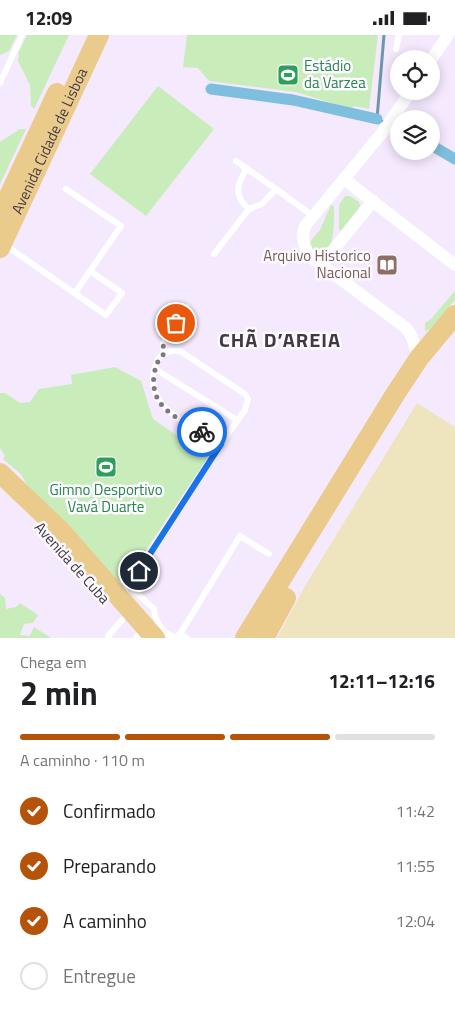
<!DOCTYPE html>
<html lang="pt">
<head>
<meta charset="utf-8">
<style>
  body { margin:0; font-family:"Titillium Web",sans-serif; background:#f6f6f6; color:#202124; height:100vh; display:flex; flex-direction:column; font-size:19px; white-space:nowrap }
  * { box-sizing:border-box; margin:0 }
  p { font-size:16px; color:#757577 }
  .icon { flex:none; width:28px; height:28px; fill:none; stroke:currentColor; stroke-width:2; stroke-linecap:round; stroke-linejoin:round }
  .map { position:relative; height:603px; overflow:hidden }
  .drawer { display:flex; flex-direction:column; background:#fff; flex:1 }
  .drawer>* { flex:none }
  .controls { position:absolute; left:390px; top:15px; display:grid; gap:10px }
  .controls a { display:grid; place-items:center; width:50px; height:50px; border-radius:50%; background:#fff; box-shadow:0 2px 12px #0003; font-size:25px }
  .pin { position:absolute; display:grid; place-items:center; width:42px; height:42px; color:#fff; margin:-21px; border:2px solid #fff; border-radius:50%; box-shadow:0 1px 5px #0007 }
  .courier { position:absolute; display:grid; place-items:center; width:50px; height:50px; margin:-25px; border:4px solid #1a73e8; border-radius:50%; background:#fff; color:#222; box-shadow:0 1px 6px #0007 }
  .head em { font-style:normal; font-weight:700 }
  .head div { display:flex; flex-direction:column-reverse }
  .head { display:flex; align-items:center; justify-content:space-between; height:85px; padding:0 20px }
  h1 { font-size:32px; font-weight:700; line-height:38px }
  .bar { display:grid; grid-template-columns:repeat(4,1fr); gap:8px 5px; align-content:center; height:60px; padding:0 20px }
  .bar i { height:6px; border-radius:4px; background:#e0e0e0 }
  .bar .current { background:#b45309 }
  .bar p { grid-column:span 4 }
  ol { padding:0 20px; list-style:none }
  li { display:flex; align-items:center; gap:15px; height:55px }
  li p { margin-inline-start:auto }
  li .icon { padding:5px; border-radius:50%; background:#b45309; color:#fff; stroke-width:4 }
  li:last-child { color:#757577 }
  li i { width:28px; height:28px; border:2px solid #e0e0e0; border-radius:50% }
  .status { display:flex; justify-content:space-between; align-items:center; height:35px; padding:0 25px; background:#fff; direction:ltr }
  .status svg { height:14px; fill:currentColor }
  .map>svg:first-child { display:block }
  .green { fill:#c9ecbb }
  .sand { fill:#eee5bf }
  .lines { fill:none; stroke-linecap:round; stroke-linejoin:round }
  .stream { stroke:#6c96b0; stroke-width:3 }
  .canal { stroke:#7ebede; stroke-width:11 }
  .lane { stroke:#fff; stroke-width:6 }
  .street { stroke:#fff; stroke-width:12 }
  .primary { stroke:#ebcb8c; stroke-width:20 }
  .done { stroke:#807785; stroke-width:5; stroke-dasharray:0 9 }
  .route { stroke:#1a73e8; stroke-width:6 }
  .labels { text-anchor:middle; stroke-width:5; stroke-linejoin:round; paint-order:stroke }
  .leisure-label { font-size:15px; fill:#27864d; stroke:#fdfaff; text-anchor:start }
  .street-label { font-size:15px; fill:#413a44; stroke:#fdfaff }
  .education-label { font-size:15px; fill:#785e54; stroke:#fdfaff; text-anchor:end }
  .district-label { font-size:20px; font-weight:bold; letter-spacing:1px; fill:#413a44; stroke:#fdfaff }
</style>
</head>
<body>
<div class="status"><b>12:09</b><svg viewBox="0 0 49 12"><path d="M0 12V9h3v3zM5 12V6h3v6zM10 12V3h3v9zM15 12V0h3v12zM26 1h20v11H26zM47 4h2v5h-2z"/></svg></div>
<div class="map">
<svg width="455" height="603" viewBox="0 0 455 603">
  <rect width="100%" height="100%" fill="#f5e9fd"/>
  <g class="green">
    <polygon points="0,0 17,0 9,16 0,20"/>
    <polygon points="27,0 69,0 34,74 31,70 30,50 18,26 19,17"/>
    <polygon points="187,0 378,0 369,74 354,71 351,74 296,57 209,46 198,33 183,32"/>
    <polygon points="158,51 214,94 146,181 90,139"/>
    <polygon points="20,94 26,94 0,149 0,107"/>
    <polygon points="345,161 350,161 359,167 360,171 341,196 339,194 339,170"/>
    <path d="M331,170L334,171C334,184 337,225 313,217L310,207L320,195Z"/>
    <polygon points="455,256 455,265 430,294 425,296 425,288 431,284"/>
    <polygon points="115,332 141,346 153,384 208,422 128,542 124,546 115,546 31,457 21,439 3,424 5,421 0,413 0,358 5,358 20,368 30,367 39,354 72,349 71,340"/>
    <polygon points="0,559 5,563 6,574 16,572 20,568 38,580 33,588 24,589 20,600 30,601 34,592 51,603 0,603"/>
  </g>
  <polygon class="sand" points="417,368 455,392 455,603 277,603 305,551"/>
  <g class="lines">
    <polyline class="stream" points="384,0 377,84 386,88"/>
    <g class="canal">
      <polyline points="211,54 293,65 377,84"/>
      <polyline points="398,93 399,93"/>
      <polyline points="431,110 455,124"/>
    </g>
    <g class="lane">
      <polyline points="396,14 399,0"/>
      <polyline points="0,48 22,0"/>
      <polyline points="236,126 276,154"/>
      <path d="M247,133C237,149 233,161 249,174"/>
      <polyline points="66,154 121,191 90,236"/>
      <polyline points="5,210 106,280 122,258 90,236 75,258"/>
      <polyline points="214,219 249,174 262,169 276,154 313,181"/>
      <polyline points="164,319 163,308 187,272"/>
      <polyline points="155,334 237,385"/>
      <path d="M129,551L154,574C155,586 163,600 176,602L180,599L240,501L269,519"/>
      <path d="M121,561L221,409C191,390 137,371 157,326C162,317 171,315 180,316L245,359L248,364L245,375L221,409"/>
      <polyline points="180,599 187,603"/>
      <polyline points="109,603 108,601 122,585"/>
      <polyline points="136,603 137,601"/>
    </g>
    <g class="street">
      <polyline points="431,25 448,0"/>
      <path d="M411,56L382,98L305,191C301,203 303,213 312,223L406,293L411,300L419,323"/>
      <polyline points="344,144 455,230"/>
      <polyline points="322,229 373,166"/>
    </g>
    <g class="primary">
      <polyline points="0,180 57,58"/>
      <path id="s1" d="M0,213L99,0"/>
      <polyline points="0,438 61,496 155,603"/>
      <polyline points="245,603 394,361 419,323 455,280"/>
      <polyline points="264,603 286,563"/>
    </g>
  </g>
  <g class="lines">
    <path class="done" d="M176,288L163,308L164,319C157,325 156,331 154,339C150,374 177,382 202,397"/>
    <polyline class="route" points="139,536 221,409 202,397"/>
  </g>
  <defs>
    <g id="stadium-square" transform="scale(1.125)"><rect x="-9" y="-9" width="18" height="18" rx="4" fill="#2e9e5b" stroke="#fdfaff"/><path d="M0-5a6.5 5 0 1 0 0 10a6.5 5 0 1 0 0-10ZM-3.5-1.8h7v3.6h-7Z" fill="#fff"/></g>
    <g id="library-square" transform="scale(1.125)"><rect x="-9" y="-9" width="18" height="18" rx="4" fill="#8d6e63" stroke="#fdfaff"/><path d="M-6-4Q-3-5.5-.7-3.5V5Q-3 3-6 4ZM6-4Q3-5.5 .7-3.5V5Q3 3 6 4Z" fill="#fff"/></g>
  </defs>
  <g fill-rule="evenodd">
    <use href="#stadium-square" x="288" y="40"/>
    <use href="#library-square" x="387" y="230"/>
    <use href="#stadium-square" x="106" y="432"/>
  </g>
  <g class="labels">
    <g class="leisure-label">
      <text x="304" y="36">Estádio<tspan x="304" dy="17">da Varzea</tspan></text>
      <text x="106" y="460" text-anchor="middle">Gimno Desportivo<tspan x="106" dy="17">Vavá Duarte</tspan></text>
    </g>
    <g class="street-label">
      <text dy="5" stroke="none"><textPath href="#s1" startOffset="118">Avenida Cidade de Lisboa</textPath></text>
      <text transform="translate(72 528) rotate(48)" y="5">Avenida de Cuba</text>
    </g>
    <g class="education-label">
      <text x="371" y="226">Arquivo Historico<tspan x="371" dy="17">Nacional</tspan></text>
    </g>
    <g class="district-label">
      <text x="280" y="312">CHÃ D’AREIA</text>
    </g>
  </g>
</svg>
<div class="controls">
<a><svg class="icon" aria-label="locate" viewBox="0 0 24 24"><circle cx="12" cy="12" r="6"/><path d="M12 2v4M12 18v4M2 12h4M18 12h4"/></svg></a>
<a><svg class="icon" aria-label="layers" viewBox="0 0 24 24"><path d="M12 4l9 5-9 5-9-5zM3 14l9 5 9-5"/></svg></a>
</div>
<div class="pin" style="left:176px;top:288px;background:#ea580c"><svg class="icon" aria-label="bag" viewBox="0 0 24 24"><path d="M5 8h14l-1 12H6zM9 8a3 3 0 0 1 6 0"/></svg></div>
<div class="pin" style="left:139px;top:536px;background:#1f2937"><svg class="icon" aria-label="home" viewBox="0 0 24 24"><path d="M3 11l9-7 9 7M6 9v11h12V9"/></svg></div>
<div class="courier" style="left:202px;top:397px"><svg class="icon" aria-label="bike" viewBox="0 0 24 24"><circle cx="6" cy="16" r="4"/><circle cx="18" cy="16" r="4"/><path d="M6 16l4-8h5l3 8M10 8l3 8H6M13 5h3"/></svg></div>
</div>
<section class="drawer">
<div class="head"><div><h1>2 min</h1><p>Chega em</p></div><em>12:11–12:16</em></div>
<div class="bar"><i class="current"></i><i class="current"></i><i class="current"></i><i></i><p>A caminho · 110 m</p></div>
<ol>
<li><svg class="icon" aria-label="check" viewBox="0 0 24 24"><path d="M5 12l5 5 9-10"/></svg>Confirmado<p>11:42</p></li>
<li><svg class="icon" aria-label="check" viewBox="0 0 24 24"><path d="M5 12l5 5 9-10"/></svg>Preparando<p>11:55</p></li>
<li><svg class="icon" aria-label="check" viewBox="0 0 24 24"><path d="M5 12l5 5 9-10"/></svg>A caminho<p>12:04</p></li>
<li><i></i>Entregue</li>
</ol>
</section>
</body>
</html>
